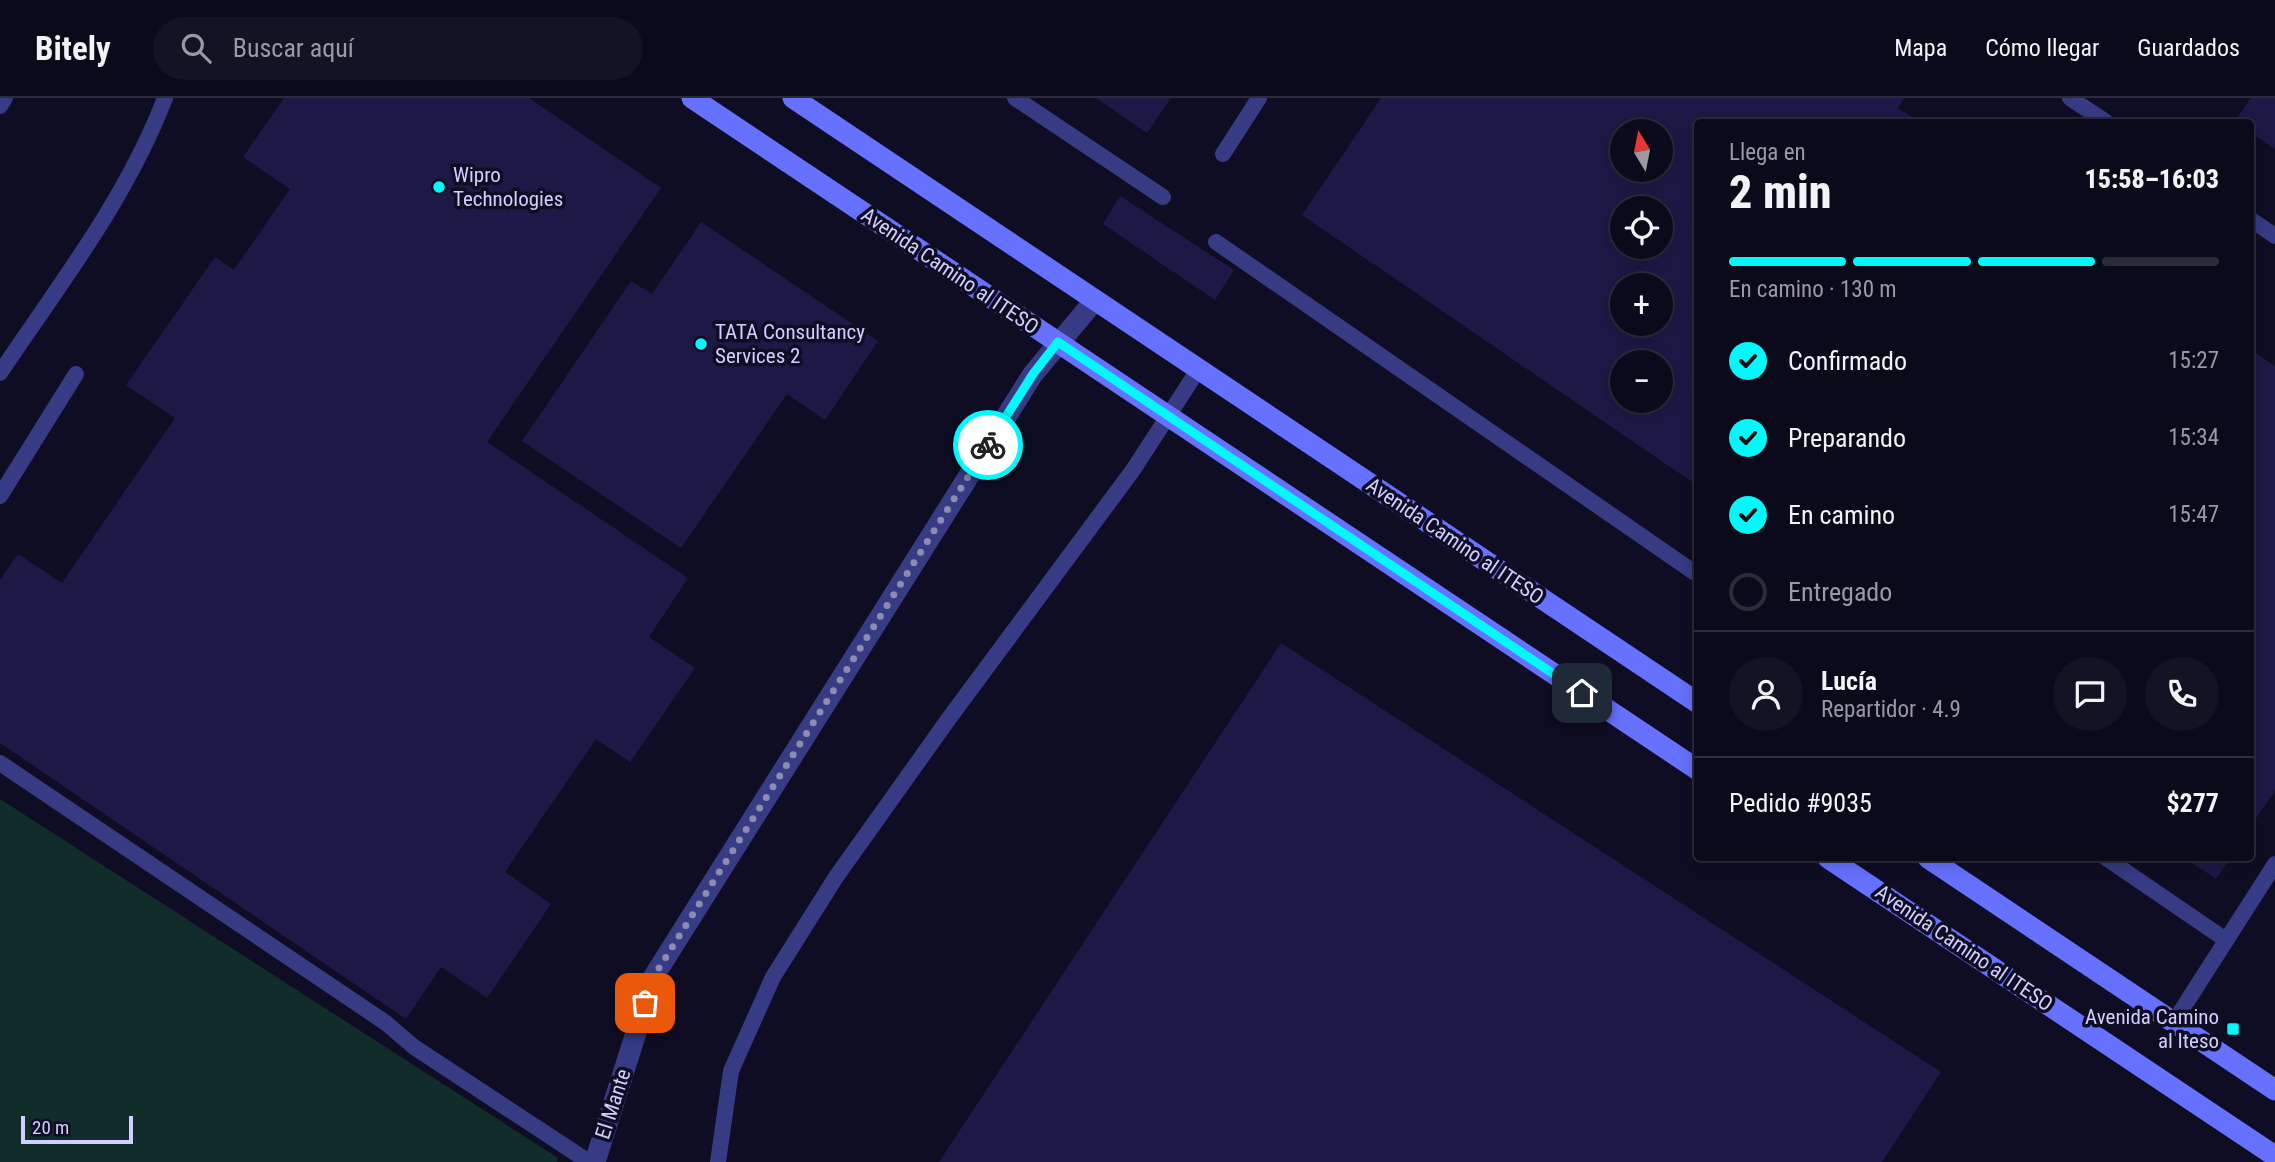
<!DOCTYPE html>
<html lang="es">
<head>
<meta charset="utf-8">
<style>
  body { margin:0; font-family:"Roboto Condensed",sans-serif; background:#141323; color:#f1f3f6; height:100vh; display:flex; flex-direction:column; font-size:26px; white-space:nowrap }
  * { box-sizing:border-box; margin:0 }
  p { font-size:23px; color:#9a9aa2 }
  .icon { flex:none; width:38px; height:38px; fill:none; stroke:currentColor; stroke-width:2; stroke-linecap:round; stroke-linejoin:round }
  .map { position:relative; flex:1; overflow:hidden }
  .drawer { position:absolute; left:1694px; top:21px; width:560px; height:742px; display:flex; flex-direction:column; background:#0b0a1a; border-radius:7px; box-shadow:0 4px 18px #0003,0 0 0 2px #2b2b39 }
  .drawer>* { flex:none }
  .needle { width:46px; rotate:350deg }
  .fabs { position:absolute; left:1610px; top:21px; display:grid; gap:14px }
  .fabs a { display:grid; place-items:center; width:63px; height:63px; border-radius:50%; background:#0b0a1a; box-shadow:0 4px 18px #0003,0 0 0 2px #2b2b39; font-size:35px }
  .scale { position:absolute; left:21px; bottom:18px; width:112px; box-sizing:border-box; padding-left:7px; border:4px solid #d0cfff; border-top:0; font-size:19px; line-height:24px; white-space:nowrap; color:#d0cfff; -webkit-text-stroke:5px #0f0d23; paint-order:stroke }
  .pin { position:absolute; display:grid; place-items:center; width:60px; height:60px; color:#fff; margin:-30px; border-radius:14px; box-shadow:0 4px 10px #0006 }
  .courier { position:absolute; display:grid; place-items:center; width:70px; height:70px; margin:-35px; border:5px solid #00f9fa; border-radius:50%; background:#fff; color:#222; box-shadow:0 2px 9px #0007 }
  .head em { font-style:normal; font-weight:800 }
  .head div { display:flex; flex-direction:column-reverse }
  .head { display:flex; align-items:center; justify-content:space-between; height:119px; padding:0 35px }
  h1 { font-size:46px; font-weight:800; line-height:52px }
  .bar { display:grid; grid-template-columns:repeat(4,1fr); gap:10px 7px; align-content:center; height:84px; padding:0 35px }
  .bar i { height:9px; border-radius:5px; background:#2b2b39 }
  .bar .on { background:#00f9fa }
  .bar p { grid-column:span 4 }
  .line { display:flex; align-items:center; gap:18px; padding:0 35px; border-top:2px solid #2b2b39 }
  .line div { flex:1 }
  .round { display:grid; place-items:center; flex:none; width:74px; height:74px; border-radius:37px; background:#141323 }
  ol { padding:0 35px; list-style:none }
  li { display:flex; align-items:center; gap:21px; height:77px }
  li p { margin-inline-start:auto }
  li .icon { padding:7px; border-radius:50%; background:#00f9fa; color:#111; stroke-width:4 }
  li:last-child { color:#9a9aa2 }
  li i { width:38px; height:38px; border:4px solid #2b2b39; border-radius:50% }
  header { display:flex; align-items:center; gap:42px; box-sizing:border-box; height:98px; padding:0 35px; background:#0b0a1a; border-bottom:2px solid #2b2b39 }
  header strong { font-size:33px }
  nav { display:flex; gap:38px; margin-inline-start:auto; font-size:24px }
  .search { width:490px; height:63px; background:#141323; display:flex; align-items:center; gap:18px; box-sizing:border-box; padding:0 24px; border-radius:38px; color:#9a9aa2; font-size:26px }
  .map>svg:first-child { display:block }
  .green { fill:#102d2a }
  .building { fill:#1d1845; fill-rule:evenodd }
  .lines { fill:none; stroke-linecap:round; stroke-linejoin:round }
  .lane { stroke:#363b84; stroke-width:16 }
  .street { stroke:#363b84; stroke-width:21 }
  .secondary { stroke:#6671ff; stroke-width:21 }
  .done { stroke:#8c8bb2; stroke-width:7; stroke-dasharray:0 12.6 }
  .route { stroke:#00f9fa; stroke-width:9 }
  .poi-dot { fill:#00f9fa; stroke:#0f0d23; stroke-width:2.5 }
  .labels { text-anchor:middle; stroke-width:7; stroke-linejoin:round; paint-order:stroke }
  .poi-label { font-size:21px; fill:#d0cfff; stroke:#0f0d23; text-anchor:start }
  .street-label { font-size:21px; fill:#d0cfff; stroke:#0f0d23 }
</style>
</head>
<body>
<header>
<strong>Bitely</strong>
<div class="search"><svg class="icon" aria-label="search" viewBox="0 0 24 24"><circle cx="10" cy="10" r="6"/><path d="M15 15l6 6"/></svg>Buscar aquí</div>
<nav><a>Mapa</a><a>Cómo llegar</a><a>Guardados</a></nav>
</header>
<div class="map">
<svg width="2275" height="1064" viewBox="0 0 2275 1064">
  <rect width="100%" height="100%" fill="#0f0d23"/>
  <polygon class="green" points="0,701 558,1060 557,1064 0,1064"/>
  <g class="building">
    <polygon points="284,0 529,0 661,90 487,344 688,480 649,539 695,570 630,664 596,641 505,774 551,806 487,900 441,869 406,921 0,645 0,482 18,456 62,485 175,320 126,287 215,159 234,172 290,91 243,59"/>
    <polygon points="1096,0 1171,0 1147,35"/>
    <path d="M1381,0H1904L1898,10L1920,24H1698V388L1302,117ZM1622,33H1661V72H1622ZM1622,110H1661V149H1622ZM1622,187H1661V226H1622ZM1622,264H1661V303H1622Z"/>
    <polygon points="2251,0 2275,0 2275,51 2250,34 2250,24 2235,23"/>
    <polygon points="1120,98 1234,172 1215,202 1103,126"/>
    <polygon points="701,124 878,243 825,322 787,296 681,450 522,343 631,183 652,196"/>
    <polygon points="2250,251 2275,268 2275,693 2250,729"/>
    <polygon points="1281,545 1941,974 1882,1064 939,1064"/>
    <polygon points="2185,760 2230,760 2216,781"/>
  </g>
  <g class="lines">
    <g class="lane">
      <polyline points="1015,0 1163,99"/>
      <polyline points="2070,0 2106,24"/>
      <polyline points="0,8 5,0"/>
      <polyline points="1223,56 1259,0"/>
      <polyline points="2250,121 2275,138"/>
      <polyline points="1216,144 1698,477"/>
      <path d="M0,275C59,187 127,100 165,0"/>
      <polyline points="0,398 76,276"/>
      <polyline points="0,665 386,925 414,949 589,1064"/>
      <polyline points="2106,760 2226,842"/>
      <polyline points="2174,924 2275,766"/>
      <polyline points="718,1064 731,973 773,879 836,779 950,619 1133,372 1198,272"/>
    </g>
    <polyline class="street" points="595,1064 654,878 1033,276 1095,202"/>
    <g class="secondary">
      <polyline points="692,0 1698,672"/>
      <polyline points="793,0 1698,605"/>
      <polyline points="1828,760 2275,1058"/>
      <polyline points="1928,760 2275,992"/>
    </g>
  </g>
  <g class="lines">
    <polyline class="done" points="645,905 654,878 988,347"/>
    <polyline class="route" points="988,347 1033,276 1058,244 1582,595"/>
  </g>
  <g class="poi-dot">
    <circle cx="439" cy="89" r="7"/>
    <circle cx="701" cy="246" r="7"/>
    <rect x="2226" y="924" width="14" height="14" rx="3.5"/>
  </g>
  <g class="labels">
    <g class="poi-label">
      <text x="453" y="84">Wipro<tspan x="453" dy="24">Technologies</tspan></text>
      <text x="715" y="241">TATA Consultancy<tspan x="715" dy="24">Services 2</tspan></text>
      <text x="2219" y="926" text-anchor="end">Avenida Camino<tspan x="2219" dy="24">al Iteso</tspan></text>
    </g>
    <g class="street-label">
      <text transform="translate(950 173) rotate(34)" y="7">Avenida Camino al ITESO</text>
      <text transform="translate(1455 443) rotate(34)" y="7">Avenida Camino al ITESO</text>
      <text transform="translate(1964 850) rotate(34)" y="7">Avenida Camino al ITESO</text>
      <text transform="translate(613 1006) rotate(-72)" y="7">El Mante</text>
    </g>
  </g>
</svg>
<div class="fabs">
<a><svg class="needle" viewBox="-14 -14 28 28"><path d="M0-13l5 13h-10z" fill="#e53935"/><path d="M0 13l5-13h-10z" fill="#9a9aa2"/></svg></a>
<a><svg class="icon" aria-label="locate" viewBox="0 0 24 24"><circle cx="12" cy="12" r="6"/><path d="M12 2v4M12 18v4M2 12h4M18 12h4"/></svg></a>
<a>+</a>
<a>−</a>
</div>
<div class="scale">20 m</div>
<div class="pin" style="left:645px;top:905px;background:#ea580c"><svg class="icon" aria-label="bag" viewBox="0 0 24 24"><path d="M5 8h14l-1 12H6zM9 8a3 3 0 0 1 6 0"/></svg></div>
<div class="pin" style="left:1582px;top:595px;background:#1f2937"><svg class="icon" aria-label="home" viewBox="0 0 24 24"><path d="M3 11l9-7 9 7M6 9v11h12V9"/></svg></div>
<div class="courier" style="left:988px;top:347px"><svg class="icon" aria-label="bike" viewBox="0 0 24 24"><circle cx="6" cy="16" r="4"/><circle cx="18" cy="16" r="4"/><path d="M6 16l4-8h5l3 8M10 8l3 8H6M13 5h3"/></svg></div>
<section class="drawer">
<div class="head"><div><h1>2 min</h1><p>Llega en</p></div><em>15:58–16:03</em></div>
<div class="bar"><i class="on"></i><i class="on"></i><i class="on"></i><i></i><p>En camino · 130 m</p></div>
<ol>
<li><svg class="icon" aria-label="check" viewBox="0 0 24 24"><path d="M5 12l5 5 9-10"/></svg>Confirmado<p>15:27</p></li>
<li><svg class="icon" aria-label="check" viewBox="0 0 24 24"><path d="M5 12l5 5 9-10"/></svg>Preparando<p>15:34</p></li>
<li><svg class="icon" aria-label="check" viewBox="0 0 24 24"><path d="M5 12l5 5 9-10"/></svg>En camino<p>15:47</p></li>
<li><i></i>Entregado</li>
</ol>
<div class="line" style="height:126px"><a class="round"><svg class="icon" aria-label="person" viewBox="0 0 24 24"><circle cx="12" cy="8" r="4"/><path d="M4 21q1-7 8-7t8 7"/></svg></a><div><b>Lucía</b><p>Repartidor · 4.9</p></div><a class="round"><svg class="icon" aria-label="chat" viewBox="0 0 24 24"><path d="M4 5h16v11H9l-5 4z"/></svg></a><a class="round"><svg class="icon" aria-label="phone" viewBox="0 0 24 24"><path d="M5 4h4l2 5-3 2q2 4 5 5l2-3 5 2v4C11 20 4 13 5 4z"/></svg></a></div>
<div class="line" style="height:91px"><div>Pedido #9035</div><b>$277</b></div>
</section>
</div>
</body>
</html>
